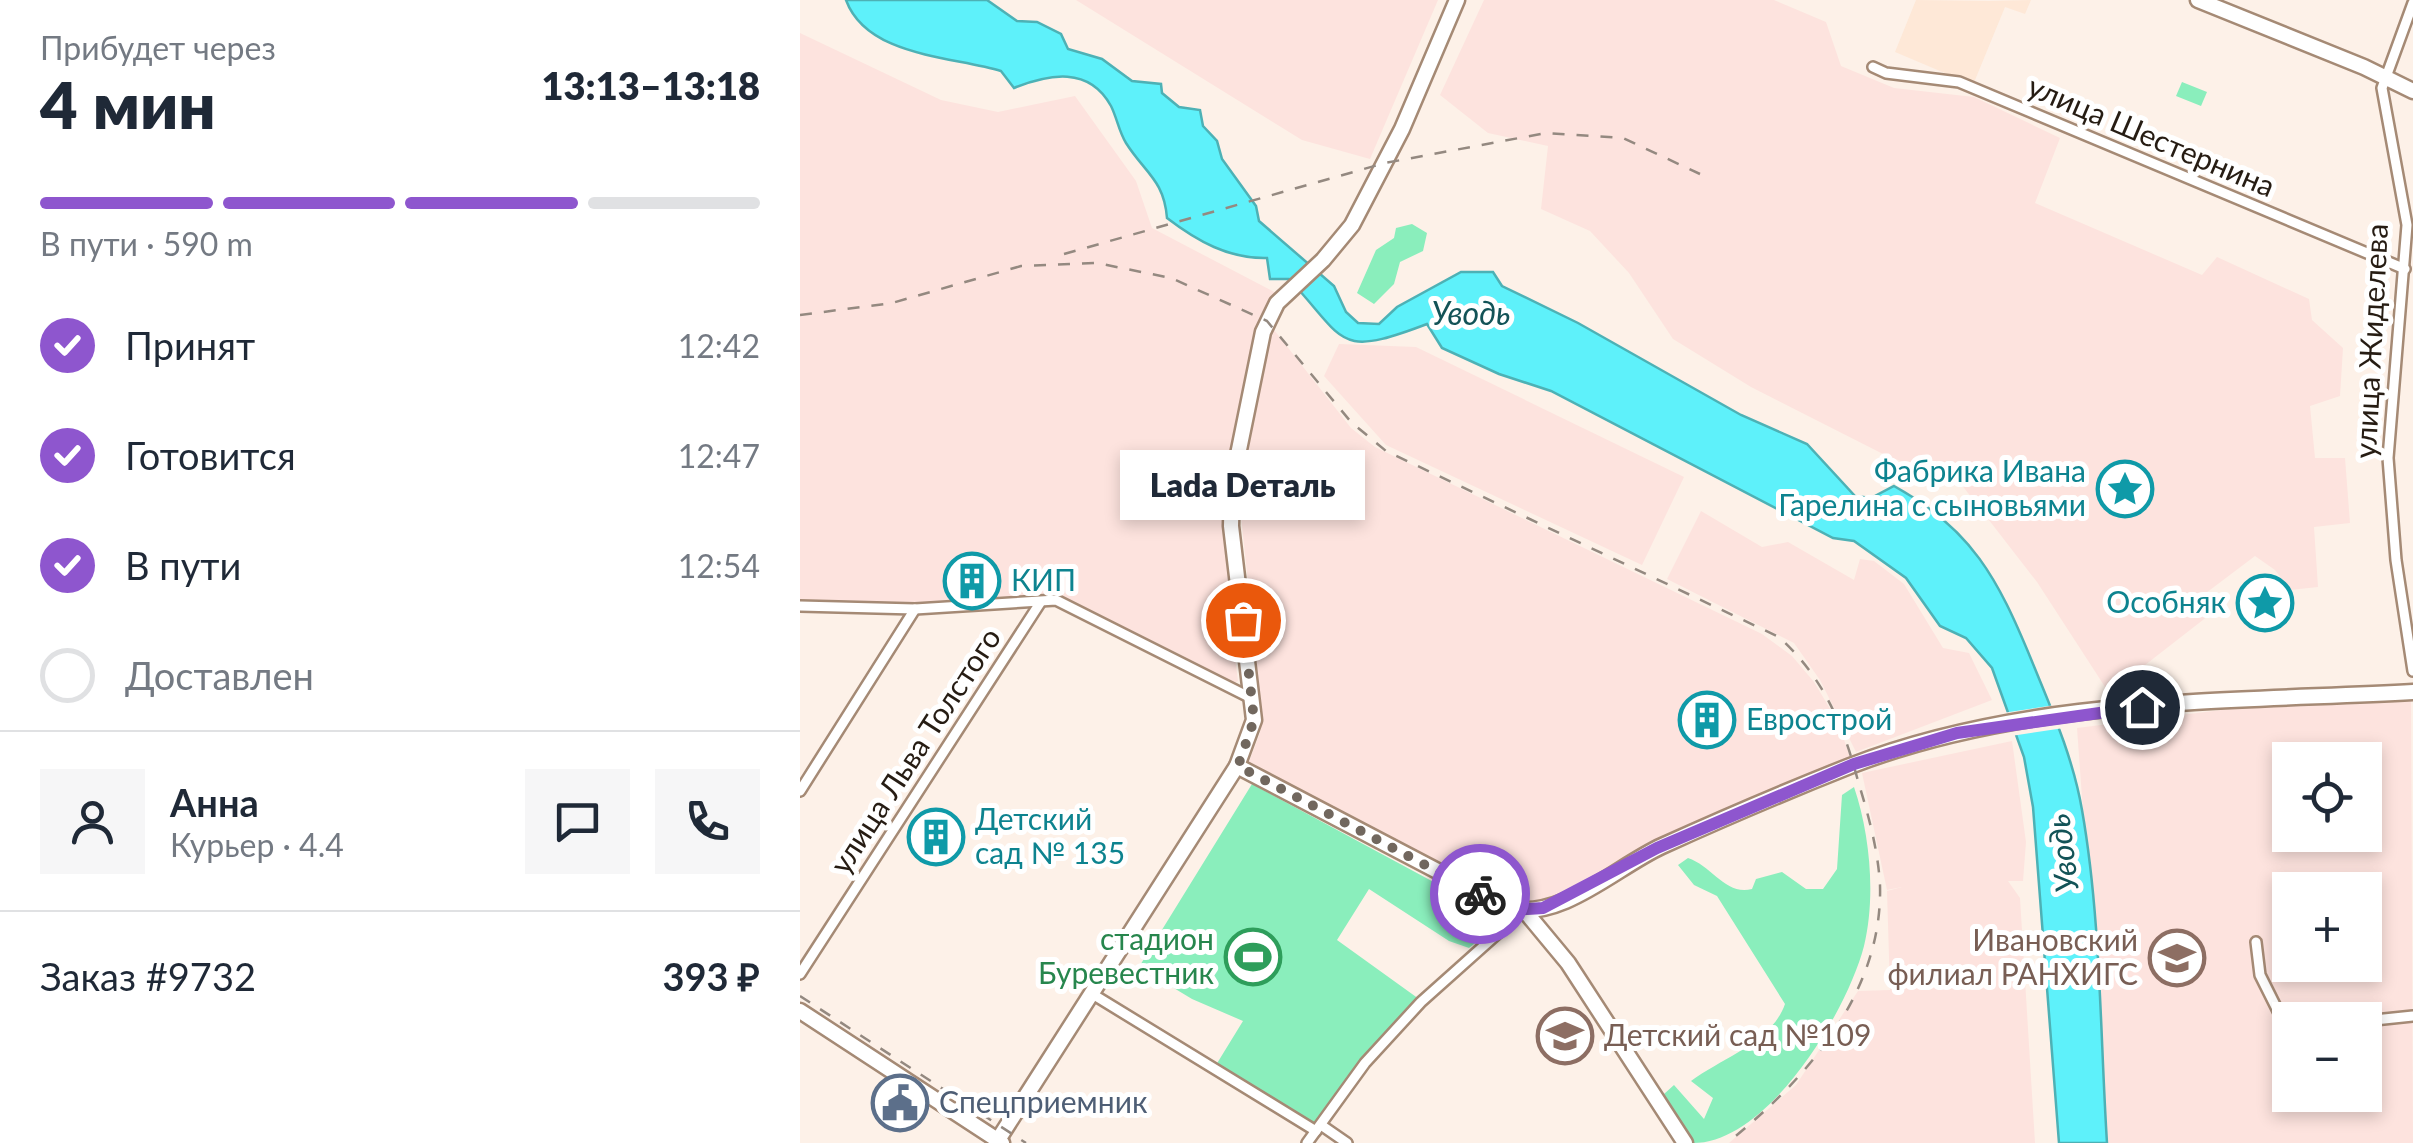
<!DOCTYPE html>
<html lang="ru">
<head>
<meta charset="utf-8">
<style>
  body { margin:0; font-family:Lato,sans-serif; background:#f6f6f7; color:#1f2937; height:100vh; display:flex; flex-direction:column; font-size:38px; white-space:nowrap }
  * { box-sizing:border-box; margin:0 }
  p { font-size:32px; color:#747a83 }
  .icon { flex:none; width:55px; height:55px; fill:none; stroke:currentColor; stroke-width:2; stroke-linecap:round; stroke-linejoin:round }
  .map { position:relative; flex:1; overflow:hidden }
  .panel { display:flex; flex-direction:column; background:#fff; width:800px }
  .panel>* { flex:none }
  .controls { position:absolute; left:1472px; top:742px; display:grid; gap:20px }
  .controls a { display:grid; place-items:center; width:110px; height:110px; border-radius:0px; background:#fff; box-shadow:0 5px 15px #0003; font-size:50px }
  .pin { position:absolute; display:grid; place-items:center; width:85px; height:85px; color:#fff; margin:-42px; border:5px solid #fff; border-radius:50%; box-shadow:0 2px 10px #0007 }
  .courier { position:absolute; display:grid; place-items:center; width:100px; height:100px; margin:-50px; border:8px solid #8e56ce; border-radius:50%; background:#fff; color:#222; box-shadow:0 2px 12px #0007 }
  .bubble { position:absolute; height:70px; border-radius:0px; background:#fff; box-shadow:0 5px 15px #0003; font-size:32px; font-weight:800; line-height:70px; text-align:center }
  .summary em { font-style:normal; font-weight:800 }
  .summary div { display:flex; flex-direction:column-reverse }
  .summary { display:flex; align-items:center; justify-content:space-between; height:170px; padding:0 40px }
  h1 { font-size:65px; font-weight:800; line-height:75px }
  .bar { display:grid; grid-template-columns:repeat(4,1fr); gap:15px 10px; align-content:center; height:120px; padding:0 40px }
  .bar i { height:12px; border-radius:8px; background:#e0e1e3 }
  .bar .selected { background:#8e56ce }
  .bar p { grid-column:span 4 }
  .line { display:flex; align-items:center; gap:25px; padding:0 40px; border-top:2px solid #e0e1e3 }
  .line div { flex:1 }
  .round { display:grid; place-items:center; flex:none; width:105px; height:105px; border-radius:0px; background:#f6f6f7 }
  ol { padding:0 40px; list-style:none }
  li { display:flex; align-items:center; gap:30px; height:110px }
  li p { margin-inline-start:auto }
  li .icon { padding:10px; border-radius:50%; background:#8e56ce; color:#fff; stroke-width:4 }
  li:last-child { color:#747a83 }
  li i { width:55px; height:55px; border:5px solid #e0e1e3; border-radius:50% }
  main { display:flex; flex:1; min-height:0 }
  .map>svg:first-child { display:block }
  .industrial { fill:#fde3de; fill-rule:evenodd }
  .built { fill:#fee8d7 }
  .green { fill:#8aeebc }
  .water { fill:#5ef1fa; stroke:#4db1b5; stroke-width:2.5 }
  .pier { fill:#fdf1e8 }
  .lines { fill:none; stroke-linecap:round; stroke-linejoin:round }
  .street-casing { stroke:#a58a75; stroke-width:14 }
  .secondary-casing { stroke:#a58a75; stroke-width:19 }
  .street { stroke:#fff; stroke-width:9 }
  .secondary { stroke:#fff; stroke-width:14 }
  .rail { stroke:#948980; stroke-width:2.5; stroke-dasharray:12 12; stroke-linecap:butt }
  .done { stroke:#71675e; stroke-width:10; stroke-dasharray:0 18 }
  .route { stroke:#8e56ce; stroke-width:12 }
  .labels { text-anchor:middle; stroke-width:10; stroke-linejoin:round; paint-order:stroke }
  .street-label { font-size:30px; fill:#261c13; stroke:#fff }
  .culture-label { font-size:30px; fill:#0d838f; stroke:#fff; text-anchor:start }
  .leisure-label { font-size:30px; fill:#27864d; stroke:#fff; text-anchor:end }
  .education-label { font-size:30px; fill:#785e54; stroke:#fff; text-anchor:end }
  .service-label { font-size:30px; fill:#4e5e75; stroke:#fff; text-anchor:start }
  .water-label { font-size:32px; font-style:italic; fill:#135357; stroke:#fff }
</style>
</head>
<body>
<main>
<section class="panel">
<div class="summary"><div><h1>4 мин</h1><p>Прибудет через</p></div><em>13:13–13:18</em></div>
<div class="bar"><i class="selected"></i><i class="selected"></i><i class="selected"></i><i></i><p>В пути · 590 m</p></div>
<ol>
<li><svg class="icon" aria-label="check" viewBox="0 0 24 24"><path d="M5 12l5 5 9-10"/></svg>Принят<p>12:42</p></li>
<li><svg class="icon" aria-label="check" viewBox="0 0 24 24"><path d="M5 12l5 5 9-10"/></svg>Готовится<p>12:47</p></li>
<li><svg class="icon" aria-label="check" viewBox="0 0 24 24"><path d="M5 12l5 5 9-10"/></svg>В пути<p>12:54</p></li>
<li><i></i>Доставлен</li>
</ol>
<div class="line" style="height:180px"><a class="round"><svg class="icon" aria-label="person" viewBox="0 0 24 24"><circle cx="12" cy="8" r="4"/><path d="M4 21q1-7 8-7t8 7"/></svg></a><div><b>Анна</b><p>Курьер · 4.4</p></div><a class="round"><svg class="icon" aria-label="chat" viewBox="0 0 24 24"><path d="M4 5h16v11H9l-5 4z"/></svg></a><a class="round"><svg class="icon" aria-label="phone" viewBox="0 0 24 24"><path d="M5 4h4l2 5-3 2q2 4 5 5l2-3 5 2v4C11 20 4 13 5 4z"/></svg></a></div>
<div class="line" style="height:130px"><div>Заказ #9732</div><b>393 ₽</b></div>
</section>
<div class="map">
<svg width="1613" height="1143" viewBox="0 0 1613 1143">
  <rect width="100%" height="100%" fill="#fdf1e8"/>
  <g class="industrial">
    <polygon points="276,0 638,0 570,159 502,140"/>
    <polygon points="684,0 974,0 1026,22 1041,66 1094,88 1174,97 1260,138 1235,203 1402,275 1417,257 1509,299 1512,320 1543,348 1540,396 1510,406 1515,458 1545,458 1550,523 1514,527 1518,587 1490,590 1475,570 1455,556 1406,593 1417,609 1309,693 1237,582 1161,484 1085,455 951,387 873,339 829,273 790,231 741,209 748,146 688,133 640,95"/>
    <polygon points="0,33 141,100 198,112 275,96 336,181 352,228 478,294 430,488 440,608 429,611 438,681 429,686 256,598 116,607 0,604"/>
    <polygon points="471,326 551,428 575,447 962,634 992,656 1014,682 1038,722 1051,760 761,895 721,904 707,903 448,764 460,733 461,705 441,516 454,407"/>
    <polygon points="539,344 616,347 884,477 842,565 586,445 524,376"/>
    <polygon points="901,511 962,547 988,542 1054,580 1060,559 1074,561 1104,584 1143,648 1169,653 1192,700 1056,752 1020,680 994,643 867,579"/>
    <path d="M1611,699L1613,1143H1307L1277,728L1437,708ZM1490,760H1565V835H1490ZM1490,890H1565V965H1490ZM1490,1020H1565V1095H1490Z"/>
    <polygon points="1212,741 1226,842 1223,881 1208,881 1220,898 1235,1143 929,1143 996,1085 1058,991 1090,990 1087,891 1102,887 1087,890 1062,773"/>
  </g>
  <polygon class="built" points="1116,0 1189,1 1231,0 1225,14 1205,7 1173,85 1095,52"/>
  <g class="green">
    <polygon points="1382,82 1407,92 1401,106 1376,96"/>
    <polygon points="612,224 627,233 623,251 600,262 594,284 574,304 557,293 576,250 594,238 596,228"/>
    <polygon points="452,784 704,920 669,948 649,941 569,889 537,940 619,999 521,1125 511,1126 416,1065 443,1021 392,999 339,967"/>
    <path d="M1054,787C1070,834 1076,897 1064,946C1047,1012 968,1143 893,1143L864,1094L874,1085L904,1119L913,1098L891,1081C922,1058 972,1042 985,1004L917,896L894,885L878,865L888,858C912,866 926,896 952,889L956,879L982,872L1006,889H1023L1037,869L1042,795Z"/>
  </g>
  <path class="water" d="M46,0H187L217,21L237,22L261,34L268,49L302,59L332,81L361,84L362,93L379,107L400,110L403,126L417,141L422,159L456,206L459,221L534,286L546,312L558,323L579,324L597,307L661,272H693L702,286L778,323L941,415L1007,444L1055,496L1071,498L1094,486C1172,529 1198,579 1231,659C1251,708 1273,757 1282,810C1301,918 1300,1033 1307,1143H1259L1233,807L1224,757L1192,668L1166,638L1140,626L1106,578L1054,541L1033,538L751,391L699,374L642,348L627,324C535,359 547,341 489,279H470L467,258C429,259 397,241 367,218C364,180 345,173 326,143C319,132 317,118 311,106C289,66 249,74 214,88L201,71C152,56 67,57 46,0Z"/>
  <polygon class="pier" points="1255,705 1264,728 1211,736 1203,713"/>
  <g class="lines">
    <g class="street-casing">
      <g id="street">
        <polyline points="1613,3 1582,88 1607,225 1588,458 1596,560 1613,671"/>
        <polyline points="1073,67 1086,73 1159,82 1605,269"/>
        <polyline points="0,606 115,609 256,600 453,699"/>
        <polyline points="0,791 115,609"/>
        <polyline points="1456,942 1460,975 1484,1023 1490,1024"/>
        <polyline points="0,974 240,603"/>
        <polyline points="294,995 516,1131"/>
        <polyline points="1528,1020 1532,1020"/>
        <polyline points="1565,1021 1613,1016"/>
        <polyline points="521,1125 547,1143"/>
        <polyline points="507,1143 565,1063 621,1002 724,910"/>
      </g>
    </g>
    <g class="secondary-casing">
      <g id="secondary">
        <polyline points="1398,0 1564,67 1613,91"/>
        <path d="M437,766L710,909C764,919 816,867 862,846C924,818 987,791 1050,766C1227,697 1427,702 1613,692"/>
        <polyline points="724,910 768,963 885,1143"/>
        <polyline points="0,1011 202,1143"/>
        <polyline points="196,1143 437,766 454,720 431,526 432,484 463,332 477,303 523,260 552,225 602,129 657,0"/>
      </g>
    </g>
    <use href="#street" class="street"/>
    <use href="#secondary" class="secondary"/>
    <g class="rail">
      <polyline points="264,254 585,163 746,133 823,138 900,174"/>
      <path d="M0,315L92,303L221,266L297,263L371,278L467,321L551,422L586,451L979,637C1023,677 1043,724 1058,781C1068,814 1078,849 1080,885C1083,993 1006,1080 927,1143"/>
      <polyline points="0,996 226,1143"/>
    </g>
  </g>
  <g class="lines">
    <polyline class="done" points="443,620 454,720 438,766 680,894"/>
    <polyline class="route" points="680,894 714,910 743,908 857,848 1054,764 1157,733 1342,707"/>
  </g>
  <defs>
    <g id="sight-ring" transform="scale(2.875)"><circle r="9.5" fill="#fff" stroke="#0f9aa8" stroke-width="1.5"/><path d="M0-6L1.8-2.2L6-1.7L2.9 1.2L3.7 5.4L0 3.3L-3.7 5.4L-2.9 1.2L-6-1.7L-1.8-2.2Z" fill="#0f9aa8"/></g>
    <g id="building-ring" transform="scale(2.875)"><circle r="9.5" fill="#fff" stroke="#0f9aa8" stroke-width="1.5"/><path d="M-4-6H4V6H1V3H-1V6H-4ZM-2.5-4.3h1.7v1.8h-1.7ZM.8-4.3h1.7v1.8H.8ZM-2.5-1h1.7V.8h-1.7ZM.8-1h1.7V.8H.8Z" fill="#0f9aa8"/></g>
    <g id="stadium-ring" transform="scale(2.875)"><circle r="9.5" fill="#fff" stroke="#2e9e5b" stroke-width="1.5"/><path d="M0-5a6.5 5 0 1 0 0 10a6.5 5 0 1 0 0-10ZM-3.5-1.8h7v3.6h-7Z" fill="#2e9e5b"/></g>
    <g id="university-ring" transform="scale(2.875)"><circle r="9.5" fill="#fff" stroke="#8d6e63" stroke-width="1.5"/><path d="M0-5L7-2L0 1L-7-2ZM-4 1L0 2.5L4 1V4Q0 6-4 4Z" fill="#8d6e63"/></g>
    <g id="school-ring" transform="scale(2.875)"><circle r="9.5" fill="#fff" stroke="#8d6e63" stroke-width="1.5"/><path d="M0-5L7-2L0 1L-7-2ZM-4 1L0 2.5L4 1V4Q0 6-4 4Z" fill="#8d6e63"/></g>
    <g id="civic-ring" transform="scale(2.875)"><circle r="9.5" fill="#fff" stroke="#5c6f8a" stroke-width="1.5"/><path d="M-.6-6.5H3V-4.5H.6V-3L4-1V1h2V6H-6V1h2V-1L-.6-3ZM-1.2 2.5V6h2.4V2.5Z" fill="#5c6f8a"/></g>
  </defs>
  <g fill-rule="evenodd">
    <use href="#sight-ring" x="1325" y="489"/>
    <use href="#building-ring" x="172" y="581"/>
    <use href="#sight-ring" x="1465" y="603"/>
    <use href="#building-ring" x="907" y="720"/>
    <use href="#building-ring" x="136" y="837"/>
    <use href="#stadium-ring" x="453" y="957"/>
    <use href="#university-ring" x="1377" y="958"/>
    <use href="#school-ring" x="765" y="1036"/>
    <use href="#civic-ring" x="100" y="1103"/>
  </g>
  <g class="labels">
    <g class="street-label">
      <text transform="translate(1351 137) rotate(23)" y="10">улица Шестернина</text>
      <text transform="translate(1572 341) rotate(-87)" y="10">улица Жиделева</text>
      <text transform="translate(116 751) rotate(-57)" y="10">улица Льва Толстого</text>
    </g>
    <g class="culture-label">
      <text x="1286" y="482" text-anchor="end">Фабрика Ивана<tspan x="1286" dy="34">Гарелина с сыновьями</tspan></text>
      <text x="211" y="591">КИП</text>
      <text x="1426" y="613" text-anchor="end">Особняк</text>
      <text x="946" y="730">Еврострой</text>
      <text x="175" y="830">Детский<tspan x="175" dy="34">сад № 135</tspan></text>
    </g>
    <g class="leisure-label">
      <text x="414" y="950">стадион<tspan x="414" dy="34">Буревестник</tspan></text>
    </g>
    <g class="education-label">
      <text x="1338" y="951">Ивановский<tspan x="1338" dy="34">филиал РАНХИГС</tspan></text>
      <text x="804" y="1046" text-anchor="start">Детский сад №109</text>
    </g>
    <g class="service-label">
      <text x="139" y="1113">Спецприемник</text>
    </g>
    <g class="water-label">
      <text x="671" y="325">Уводь</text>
      <text transform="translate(1263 853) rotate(-97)" y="11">Уводь</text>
    </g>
  </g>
</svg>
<div class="controls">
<a><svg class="icon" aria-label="locate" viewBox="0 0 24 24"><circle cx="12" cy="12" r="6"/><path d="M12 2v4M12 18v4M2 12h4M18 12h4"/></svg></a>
<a>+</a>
<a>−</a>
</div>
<div class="pin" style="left:443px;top:620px;background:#ea580c"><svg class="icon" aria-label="bag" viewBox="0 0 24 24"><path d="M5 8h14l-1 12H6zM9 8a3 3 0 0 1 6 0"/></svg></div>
<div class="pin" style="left:1342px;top:707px;background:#1f2937"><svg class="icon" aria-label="home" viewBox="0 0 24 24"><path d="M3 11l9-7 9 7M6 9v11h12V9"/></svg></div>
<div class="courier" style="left:680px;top:894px"><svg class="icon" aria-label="bike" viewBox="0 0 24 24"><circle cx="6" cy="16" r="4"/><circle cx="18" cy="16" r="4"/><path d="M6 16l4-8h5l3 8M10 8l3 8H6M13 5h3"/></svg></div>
<div class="bubble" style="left:320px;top:450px;width:245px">Lada Dеталь</div>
</div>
</main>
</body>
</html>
